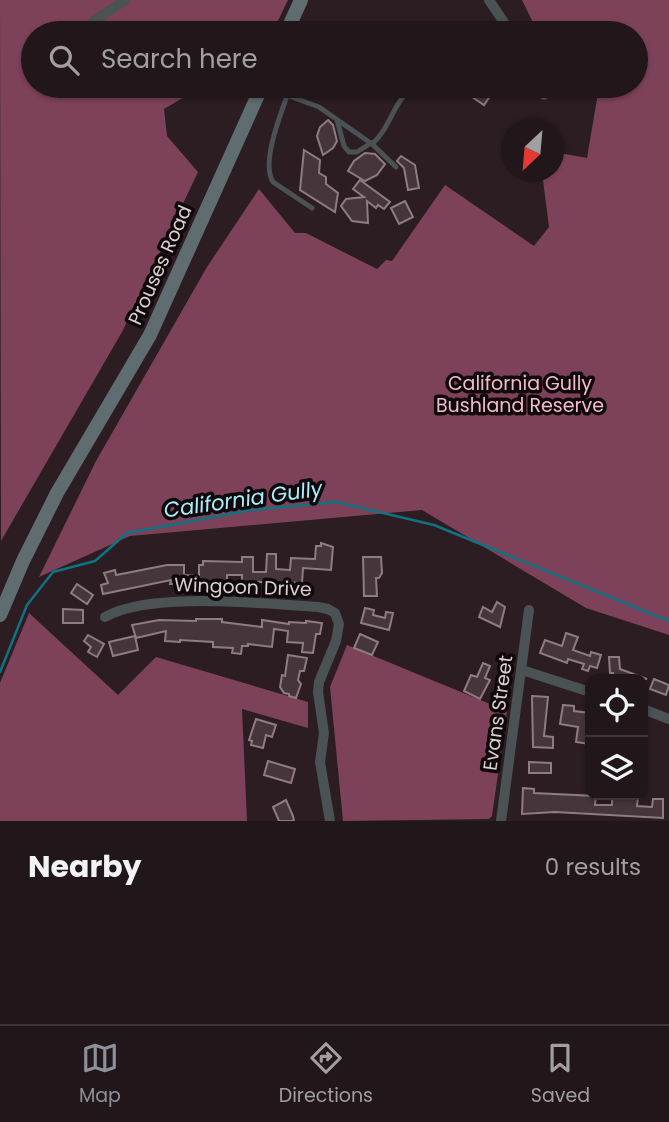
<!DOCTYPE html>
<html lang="en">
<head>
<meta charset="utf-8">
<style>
	body { margin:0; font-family:Poppins,sans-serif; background:#291f23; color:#f1f3f6 }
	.controls { position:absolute; right:21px; bottom:21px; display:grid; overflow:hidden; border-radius:14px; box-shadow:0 2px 5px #0004 }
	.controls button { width:63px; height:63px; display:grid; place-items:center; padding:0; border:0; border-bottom:2px solid #3e3539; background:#21161a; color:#f1f3f6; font:35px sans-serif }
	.compass { position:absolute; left:501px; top:119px; width:63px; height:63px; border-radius:50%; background:#21161a; box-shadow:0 2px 5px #0004; rotate:206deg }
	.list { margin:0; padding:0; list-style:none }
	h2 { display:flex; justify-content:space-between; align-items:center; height:91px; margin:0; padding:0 28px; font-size:30px }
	h2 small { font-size:23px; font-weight:400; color:#a29fa2 }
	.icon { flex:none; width:38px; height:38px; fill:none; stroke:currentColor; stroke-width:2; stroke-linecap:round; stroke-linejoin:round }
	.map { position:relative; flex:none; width:669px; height:821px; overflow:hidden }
	.search { position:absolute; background:#21161a; box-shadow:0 2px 5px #0004; left:21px; right:21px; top:21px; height:77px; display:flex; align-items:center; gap:18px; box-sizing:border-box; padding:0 24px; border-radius:38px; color:#a29fa2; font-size:26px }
	.sheet { height:203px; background:#21161a }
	nav { display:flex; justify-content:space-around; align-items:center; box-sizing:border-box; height:98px; border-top:2px solid #3e3539; background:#21161a; font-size:19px; color:#a29fa2 }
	nav a { display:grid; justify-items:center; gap:4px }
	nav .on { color:#8c9099 }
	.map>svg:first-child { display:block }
	.forest { fill:#7d4259 }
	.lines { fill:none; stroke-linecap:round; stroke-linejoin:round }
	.stream { stroke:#0e7383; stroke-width:2.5 }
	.building { fill:#46363c; stroke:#8e7c82; stroke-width:2 }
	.lane { stroke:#4a5254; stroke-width:5 }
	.street { stroke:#4a5254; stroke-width:10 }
	.secondary { stroke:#606d70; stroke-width:14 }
	.labels { text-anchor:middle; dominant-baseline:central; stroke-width:7; stroke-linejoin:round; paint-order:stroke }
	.street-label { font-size:19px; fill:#d9cfd2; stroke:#10090c }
	.park-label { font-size:19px; fill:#f4bbcf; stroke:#10090c }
	.water-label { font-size:21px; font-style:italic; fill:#aaedfb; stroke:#10090c }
</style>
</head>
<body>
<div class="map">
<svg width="669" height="821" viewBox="0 0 669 821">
	<rect width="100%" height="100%" fill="#2c1d22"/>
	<g class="forest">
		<path d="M0,0h288l-16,33h-239v53h170l-39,23 3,27 31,36 -76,160 -121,209z"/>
		<path d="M522,0h147v635l-83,-27 -164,-98 -292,26 -91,41 57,-116 111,-194 52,-78 36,44h11l71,36 9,-9 6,1 53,-76 89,61 15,-19 -7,-55h12v-20l33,6 12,-71 -2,-1h39v-53h-98z"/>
		<path d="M29,613l89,82 38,-38 152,45v26l-66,-19 5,112h-247v-138z"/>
		<path d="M347,645l160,66 -15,105 -3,3 -146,2 -13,-134z"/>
	</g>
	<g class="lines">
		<path class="stream" d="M0,672l27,-67 26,-33 42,-11 32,-28 124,-23 85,-8 98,23 235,96"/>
	</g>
	<g class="building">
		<path d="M456,86h41l-13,19z"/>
		<path d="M328,120l5,5 4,16 -4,7 -10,7 -6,-19 3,-9z"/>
		<path d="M304,150l16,10 -1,13 7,4v7l12,9 -3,19 -35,-22z"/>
		<path d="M365,153l10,1 10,10 -8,11 -12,6 -17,-10 6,-10z"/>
		<path d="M401,156l14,9 4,23 -11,2 -4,-22 -7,-7z"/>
		<path d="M360,180l30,22 -6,7 -6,-4 -2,3 -9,-7 1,22 -16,-2 -11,-15 5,-7 18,-2 -11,-8z"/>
		<path d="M405,201l8,16 -14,7 -8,-16z"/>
		<path d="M321,543l12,4 -2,23 -28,-2 -1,15 -21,-1v4h-15v-4h-17v4h-7v-11h-15v8l-57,1 1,-4 -68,14 -2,-9 7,-2 -4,-10 11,-3 1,5 51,-10h17v10l15,1v-11h4v-4l39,1v-5h11v15h13l1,-18h9v15l14,1 1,-12 24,1 1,-13h5z"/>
		<path d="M363,557h18l1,16 -3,5h-3l1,18h-13z"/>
		<path d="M77,584l16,11 -6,9 -16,-11z"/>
		<path d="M497,602l8,5 -5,20 -21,-10 4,-10 9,5z"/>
		<path d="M365,608l9,2 -1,5 12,3 1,-6 7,1 -4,17 -28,-7z"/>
		<path d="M63,609l20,1v13h-20z"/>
		<path d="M196,619h26v3l40,5v-7l27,4v-2l17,1v-2l16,2 -2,11h-4l-3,19 -11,-1 1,-9 -16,-1 1,-11 -14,-2 -2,18 -24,-3v2h-6l-1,8 -9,-1 1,-5 -20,-1v-5l-33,-2v2l-15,-1 1,-10 -30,7 -4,-13 27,-5 37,1z"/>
		<path d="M566,633l12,4 -5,13 17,6 1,-4 10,3 -4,13 -7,-2 -2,5 -6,-2 2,-5 -16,-5 -1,4 -27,-10 5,-13 17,6z"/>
		<path d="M360,634l18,8 -6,13 -18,-7z"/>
		<path d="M88,635l16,9 -7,13 -9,-5 3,-5 -7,-6z"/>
		<path d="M135,636l3,14 -25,6 -4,-14z"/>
		<path d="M288,655l19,3 -3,13h-4l-2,9 3,4 -5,14 -7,-2v-2l-5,-1 -4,-6 2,-12 3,1z"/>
		<path d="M609,657h10l1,12 27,10h-34v-6h-3z"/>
		<path d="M483,663l7,3 -5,12 5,2 -10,19 -16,-8 7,-16 6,2z"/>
		<path d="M654,679l15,6 -3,10 -16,-6z"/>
		<path d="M532,696l16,1 -4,39 9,1v11l-20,-1z"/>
		<path d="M563,705l11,1v5l16,2v31l-14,-2 2,-15 -18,-3z"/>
		<path d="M256,719l20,6 -4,12 -6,-2 -3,13 -12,-3 1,-4 -3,-1z"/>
		<path d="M268,761l27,8 -4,14 -27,-8z"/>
		<path d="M529,762l22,1v10h-22z"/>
		<path d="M523,788l11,1v4l62,3 -1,9h17v-10l26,2 -1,9 15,1 1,-8h10v19l-108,-6 -33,2z"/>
		<path d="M286,800l7,16 1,5h-15l-6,-14z"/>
	</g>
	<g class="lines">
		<g class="lane">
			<path d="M262,86l57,21 53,37 24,23"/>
			<path d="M287,96c-7,20 -26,67 -14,86l39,26"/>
			<path d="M337,120l7,26 5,6h8l14,-9"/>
			<path d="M372,144c19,-16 21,-44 43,-58"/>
		</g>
		<g class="street">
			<path d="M489,0l22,33"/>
			<path d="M84,33l10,-12 31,-21"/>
			<path d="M537,86l7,9"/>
			<path d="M105,617c45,-26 160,-13 213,-10l10,2 7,4 4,11 -3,17 -17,41 -1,10 6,41 -4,29 10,59"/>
			<path d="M522,670l68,22"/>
			<path d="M643,709l26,10"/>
			<path d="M501,821l28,-211"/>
		</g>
		<g class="secondary">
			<path d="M286,33l15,-33"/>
			<path d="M0,615l23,-54 34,-68 93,-158 112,-249"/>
		</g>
	</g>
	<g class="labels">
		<g class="street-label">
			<text transform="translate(160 265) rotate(-66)">Prouses Road</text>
			<text transform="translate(243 587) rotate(2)">Wingoon Drive</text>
			<text transform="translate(498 713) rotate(-82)">Evans Street</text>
		</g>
		<g class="park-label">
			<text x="520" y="383">California Gully<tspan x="520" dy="22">Bushland Reserve</tspan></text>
		</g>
		<g class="water-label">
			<text transform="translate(243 499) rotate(-8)">California Gully</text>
		</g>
	</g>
</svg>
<div class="controls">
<button><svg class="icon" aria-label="locate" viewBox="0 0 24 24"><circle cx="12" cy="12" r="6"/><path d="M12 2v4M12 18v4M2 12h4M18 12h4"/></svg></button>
<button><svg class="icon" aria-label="layers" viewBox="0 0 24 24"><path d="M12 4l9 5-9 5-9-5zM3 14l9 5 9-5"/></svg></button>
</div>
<svg class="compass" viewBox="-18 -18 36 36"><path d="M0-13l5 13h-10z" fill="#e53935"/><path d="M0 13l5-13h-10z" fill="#a29fa2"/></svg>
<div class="search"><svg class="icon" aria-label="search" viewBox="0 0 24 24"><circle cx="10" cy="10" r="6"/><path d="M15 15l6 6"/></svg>Search here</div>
</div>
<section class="sheet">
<h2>Nearby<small>0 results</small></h2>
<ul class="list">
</ul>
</section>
<nav>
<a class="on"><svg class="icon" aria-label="map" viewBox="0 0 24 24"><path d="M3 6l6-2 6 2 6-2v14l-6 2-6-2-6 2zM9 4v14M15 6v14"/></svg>Map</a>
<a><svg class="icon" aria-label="directions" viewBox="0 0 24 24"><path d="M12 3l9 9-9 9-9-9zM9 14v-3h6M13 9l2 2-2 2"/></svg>Directions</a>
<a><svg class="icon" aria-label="saved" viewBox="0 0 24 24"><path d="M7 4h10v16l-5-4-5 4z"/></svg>Saved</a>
</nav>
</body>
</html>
